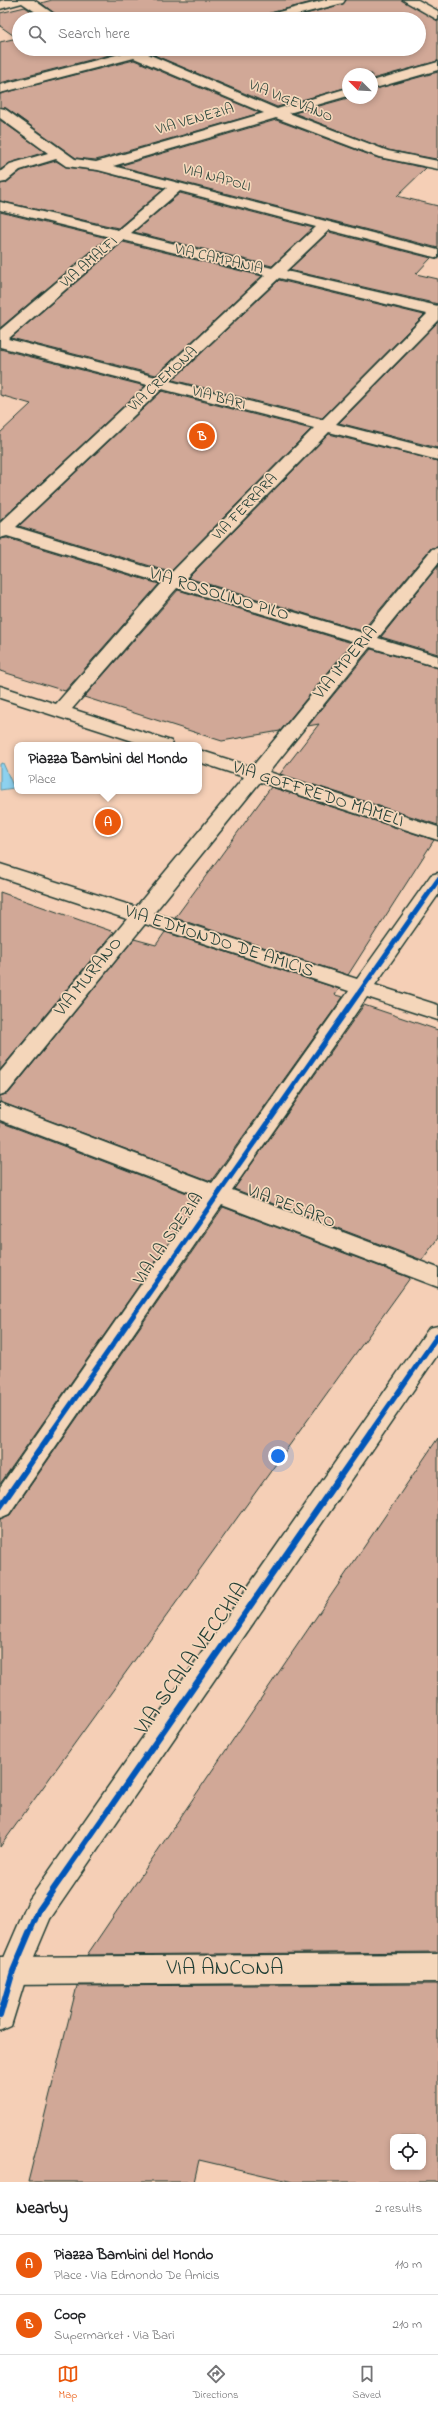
<!DOCTYPE html>
<html lang="en">
<head>
<meta charset="utf-8">
<style>
	body { margin:0; font-family:"Indie Flower",sans-serif; background:#f6f6f6; color:#202124 }
	.controls { position:absolute; right:12px; bottom:12px; display:grid; overflow:hidden; border-radius:8px; box-shadow:0 2px 6px #0003 }
	.controls button { width:36px; height:36px; display:grid; place-items:center; padding:0; border:0; border-bottom:1px solid #e0e0e0; background:#fff; color:#202124; font:20px sans-serif }
	.compass { position:absolute; left:342px; top:68px; width:36px; height:36px; border-radius:50%; background:#fff; box-shadow:0 2px 6px #0003; rotate:294deg }
	.you { position:absolute; left:278px; top:1456px; width:14px; height:14px; margin:-10px; border:3px solid #fff; border-radius:50%; background:#1a73e8; box-shadow:0 0 0 6px #1a73e833 }
	.badge { display:grid; place-items:center; width:26px; height:26px; border-radius:50%; background:#ea580c; color:#fff; font-size:13px; font-weight:700 }
	.pin { position:absolute; translate:-50% -50%; border:2px solid #fff; box-shadow:0 1px 4px #0006 }
	.popup { position:absolute; left:14px; top:742px; width:188px; height:52px; box-sizing:border-box; display:grid; place-content:center; border-radius:8px; background:#fff; filter:drop-shadow(0 1px 3px #0005); font-size:13px; white-space:nowrap; color:#757577 }
	.popup b { font-size:15px; color:#202124 }
	.popup::after { content:''; position:absolute; left:50%; top:100%; margin-left:-8px; border:8px solid transparent; border-top-color:#fff }
	.list { margin:0; padding:0; list-style:none }
	h2 { display:flex; justify-content:space-between; align-items:center; height:52px; margin:0; padding:0 16px; font-size:17px }
	h2 small { font-size:13px; font-weight:400; color:#757577 }
	.list li { display:grid; grid-template-columns:26px 1fr auto; gap:12px; align-items:center; box-sizing:border-box; height:60px; padding:0 16px; border-top:1px solid #e0e0e0 }
	.list b { display:block; font-size:15px; white-space:nowrap }
	.list p { margin:0; font-size:13px; white-space:nowrap; color:#757577 }
	.list em { font-size:13px; font-style:normal; color:#757577 }
	.icon { flex:none; width:22px; height:22px; fill:none; stroke:currentColor; stroke-width:2; stroke-linecap:round; stroke-linejoin:round }
	.map { position:relative; flex:none; width:438px; height:2182px; overflow:hidden }
	.search { position:absolute; background:#fff; box-shadow:0 2px 6px #0003; left:12px; right:12px; top:12px; height:44px; display:flex; align-items:center; gap:10px; box-sizing:border-box; padding:0 14px; border-radius:22px; color:#757577; font-size:15px }
	.sheet { height:172px; background:#fff }
	nav { display:flex; justify-content:space-around; align-items:center; box-sizing:border-box; height:56px; border-top:1px solid #e0e0e0; background:#fff; font-size:11px; color:#757577 }
	nav a { display:grid; justify-items:center; gap:2px }
	nav .on { color:#ea580c }
	.map>svg:first-child { display:block }
	.water { fill:#8dd1ef; stroke:#6196a4 }
	.building { fill:#d1a897; stroke:#1f3d34; fill-rule:evenodd }
	.lines { fill:none; stroke-linecap:round; stroke-linejoin:round }
	.minor-casing { stroke:#1f3d34; stroke-width:3 }
	.tertiary-casing { stroke:#1f3d34; stroke-width:3 }
	.minor { fill:#f4d6ba; fill-rule:evenodd }
	.tertiary { fill:#f4d6ba; fill-rule:evenodd }
	.cycleway-far1-casing { stroke:#f4d6ba; stroke-width:8 }
	.cycleway-casing { stroke:#f4d6ba; stroke-width:9 }
	.cycleway-far1 { stroke:#0057b8; stroke-width:5 }
	.cycleway { stroke:#0057b8; stroke-width:6 }
	.labels { text-anchor:middle; dominant-baseline:central; stroke-width:3.5; stroke-linejoin:round; paint-order:stroke }
	.far-street-label { font-size:15px; fill:#1f3d34; stroke:#f4d6ba }
	.street-label { font-size:18px; fill:#1f3d34; stroke:#f4d6ba }
	.near-street-label { font-size:22px; fill:#1f3d34; stroke:#f4d6ba }
</style>
</head>
<body>
<div class="map">
<svg width="438" height="2182" viewBox="0 0 438 2182">
	<rect width="100%" height="100%" fill="#f5cfb6"/>
	<filter id="ink" filterUnits="userSpaceOnUse"><feTurbulence type="fractalNoise" baseFrequency=".025" numOctaves="2"/><feDisplacementMap in="SourceGraphic" scale="8" xChannelSelector="R" yChannelSelector="G"/><feConvolveMatrix kernelMatrix="1 2 1 2 8 2 1 2 1" color-interpolation-filters="sRGB"/></filter>
	<g filter="url(#ink)">
		<path class="water" d="M3,763l11,25 -14,2v-26z"/>
		<g class="building">
			<path d="M52,0h267l-56,15 -3,4h-198l-21,-16z"/>
			<path d="M346,0h56l36,21v40l-66,18v-5h-24v13l-71,20 -123,-52 2,-1 1,-5h262v-30h-132l56,-15z"/>
			<path d="M25,7l18,12h-24v30h114l-133,34v-41l17,-4 -17,-12v-13z"/>
			<path d="M134,60l126,53 -164,47 -20,-2 -70,-50 -6,-1v-13z"/>
			<path d="M438,72v85l-2,2 -48,-9 -94,-37 54,-15h24v-8z"/>
			<path d="M0,120l45,32 -35,11 -10,7z"/>
			<path d="M276,120l102,38 48,10 -29,28 41,10v42l-319,-82z"/>
			<path d="M56,161l10,6 32,4 66,18 -46,39 -118,-27v-17l6,-1 15,-12z"/>
			<path d="M180,193l133,35 -41,38 -138,-34z"/>
			<path d="M0,212l107,26 -107,90z"/>
			<path d="M329,232l102,26 -15,16 22,5v25l-149,-34z"/>
			<path d="M123,242l139,34 -106,99 -145,-37z"/>
			<path d="M279,280l145,35 -102,103 -149,-38z"/>
			<path d="M438,322v126l-99,-25z"/>
			<path d="M0,349l145,37 -145,135v-88l31,-29 -31,-9z"/>
			<path d="M162,391l149,38 -141,143 -151,-46z"/>
			<path d="M329,434l109,27v86l-7,1 -69,83 -174,-53z"/>
			<path d="M7,538l152,46 -94,107 -65,-20v-132z"/>
			<path d="M438,566v88l-57,-17z"/>
			<path d="M178,590l174,53 -72,88 -58,10 -138,-44z"/>
			<path d="M371,649l67,19v157l-158,-51 39,-50 -11,2z"/>
			<path d="M271,787l163,53 -86,135 -173,-57z"/>
			<path d="M0,892l114,40 -114,138z"/>
			<path d="M165,932l174,57 -4,6 8,2 -132,184 -211,-79v-6l9,-3 125,-154 22,6z"/>
			<path d="M364,1005l74,25v208l-16,22 -188,-71z"/>
			<path d="M0,1122l200,76 -200,286z"/>
			<path d="M223,1207l187,71 -410,569v-328l10,-4z"/>
			<path d="M438,1438v514l-351,3 177,-261z"/>
			<path d="M438,1984v198h-145l-94,-22 -5,22h-166l49,-196zM393,2137h30v30h-30z"/>
		</g>
		<g class="lines">
			<g class="minor-casing">
				<g id="minor">
					<path d="M5,0h29l27,19h-15l-24,-16 -22,6v-8z"/>
					<path d="M325,0h20l-2,3 -62,16h-20l2,-3z"/>
					<path d="M403,0h15l20,11v9z"/>
					<path d="M139,49h17l-1,4 -7,1 129,55 71,-21v8l-59,17 99,38 50,10v8l-59,-12 -103,-39 -163,48 325,84v8l-109,-28 -43,41 152,35v14l-102,104 102,26v10l-109,-28 -144,147 178,54 69,-84 6,-1v16l-60,74 60,18v11l-68,-20 -101,125 169,55v13l-178,-58 -106,131 203,66 74,-104 7,-2v22l-63,90 63,20v15l-71,-23 -135,193 206,78v19l-216,-82 -213,309 -9,4v-31l202,-290 -202,-77v-17l212,80 137,-192 -204,-67 -137,168 -8,3v-23l127,-153 -127,-42v-13l136,43 108,-130 -45,-15v-12l53,17 103,-125 -178,-54 -105,121 99,32 2,4h-28l-145,-47v-12l56,18 106,-121 -155,-47 -7,2v-15l148,-138 -148,-38v-17l110,-93 -110,-27v-8l118,28 49,-42 -69,-18 -32,-4 -10,-7 -36,11 -15,12 -5,1v-11l10,-8 38,-11 -48,-35v-10l5,1 70,50 21,3 168,-49 -130,-55 -134,35v-8zM180,191l136,36 -44,41 -141,-35zM123,240l142,35 -109,102 -148,-38zM279,278l148,36 -105,106 -152,-39zM162,389l152,39 -144,146 -154,-47z"/>
					<path d="M438,62v8l-66,19v-8z"/>
					<path d="M438,1954v28l-438,3v-28z"/>
				</g>
			</g>
			<g class="tertiary-casing">
				<path id="tertiary" d="M438,1326v28l-388,565 -22,52 -17,55 -11,5v-64l29,-67 400,-572z"/>
			</g>
			<use href="#minor" class="minor"/>
			<use href="#tertiary" class="tertiary"/>
			<g class="cycleway-far1-casing">
				<g id="cycleway-far1">
					<path d="M51,1433l387,-553"/>
					<path d="M370,1433l68,-98"/>
				</g>
			</g>
			<g class="cycleway-casing">
				<g id="cycleway">
					<path d="M0,1507l52,-75"/>
					<path d="M0,2016l13,-45 26,-61 332,-478"/>
				</g>
			</g>
			<use href="#cycleway-far1" class="cycleway-far1"/>
			<use href="#cycleway" class="cycleway"/>
		</g>
	</g>
	<g class="labels">
		<g class="far-street-label">
			<text transform="translate(291 101) rotate(22)">VIA VIGEVANO</text>
			<text transform="translate(195 119) rotate(-16)">VIA VENEZIA</text>
			<text transform="translate(217 178) rotate(15)">VIA NAPOLI</text>
			<text transform="translate(219 259) rotate(13)">VIA CAMPANIA</text>
			<text transform="translate(89 262) rotate(-41)">VIA AMALFI</text>
			<text transform="translate(163 379) rotate(-43)">VIA CREMONA</text>
			<text transform="translate(219 398) rotate(15)">VIA BARI</text>
			<text transform="translate(245 507) rotate(-46)">VIA FERRARA</text>
		</g>
		<g class="street-label">
			<text transform="translate(219 595) rotate(17)">VIA ROSOLINO PILO</text>
			<text transform="translate(346 663) rotate(-50)">VIA IMPERIA</text>
			<text transform="translate(318 795) rotate(18)">VIA GOFFREDO MAMELI</text>
			<text transform="translate(219 942) rotate(18)">VIA EDMONDO DE AMICIS</text>
			<text transform="translate(89 977) rotate(-51)">VIA MURANO</text>
			<text transform="translate(291 1207) rotate(21)">VIA PESARO</text>
			<text transform="translate(169 1239) rotate(-55)">VIA LA SPEZIA</text>
		</g>
		<g class="near-street-label">
			<text transform="translate(192 1659) rotate(-55)">VIA SCALA VECCHIA</text>
			<text x="225" y="1969">VIA ANCONA</text>
		</g>
	</g>
</svg>
<div class="controls">
<button><svg class="icon" aria-label="locate" viewBox="0 0 24 24"><circle cx="12" cy="12" r="6"/><path d="M12 2v4M12 18v4M2 12h4M18 12h4"/></svg></button>
</div>
<svg class="compass" viewBox="-18 -18 36 36"><path d="M0-13l5 13h-10z" fill="#e53935"/><path d="M0 13l5-13h-10z" fill="#757577"/></svg>
<div class="you"></div>
<div class="pin badge" style="left:108px;top:822px">A</div>
<div class="popup"><b>Piazza Bambini del Mondo</b>Place</div>
<div class="pin badge" style="left:202px;top:436px">B</div>
<div class="search"><svg class="icon" aria-label="search" viewBox="0 0 24 24"><circle cx="10" cy="10" r="6"/><path d="M15 15l6 6"/></svg>Search here</div>
</div>
<section class="sheet">
<h2>Nearby<small>2 results</small></h2>
<ul class="list">
<li><span class="badge">A</span><div><b>Piazza Bambini del Mondo</b><p>Place · Via Edmondo De Amicis</p></div><em>110 m</em></li>
<li><span class="badge">B</span><div><b>Coop</b><p>Supermarket · Via Bari</p></div><em>210 m</em></li>
</ul>
</section>
<nav>
<a class="on"><svg class="icon" aria-label="map" viewBox="0 0 24 24"><path d="M3 6l6-2 6 2 6-2v14l-6 2-6-2-6 2zM9 4v14M15 6v14"/></svg>Map</a>
<a><svg class="icon" aria-label="directions" viewBox="0 0 24 24"><path d="M12 3l9 9-9 9-9-9zM9 14v-3h6M13 9l2 2-2 2"/></svg>Directions</a>
<a><svg class="icon" aria-label="saved" viewBox="0 0 24 24"><path d="M7 4h10v16l-5-4-5 4z"/></svg>Saved</a>
</nav>
</body>
</html>
